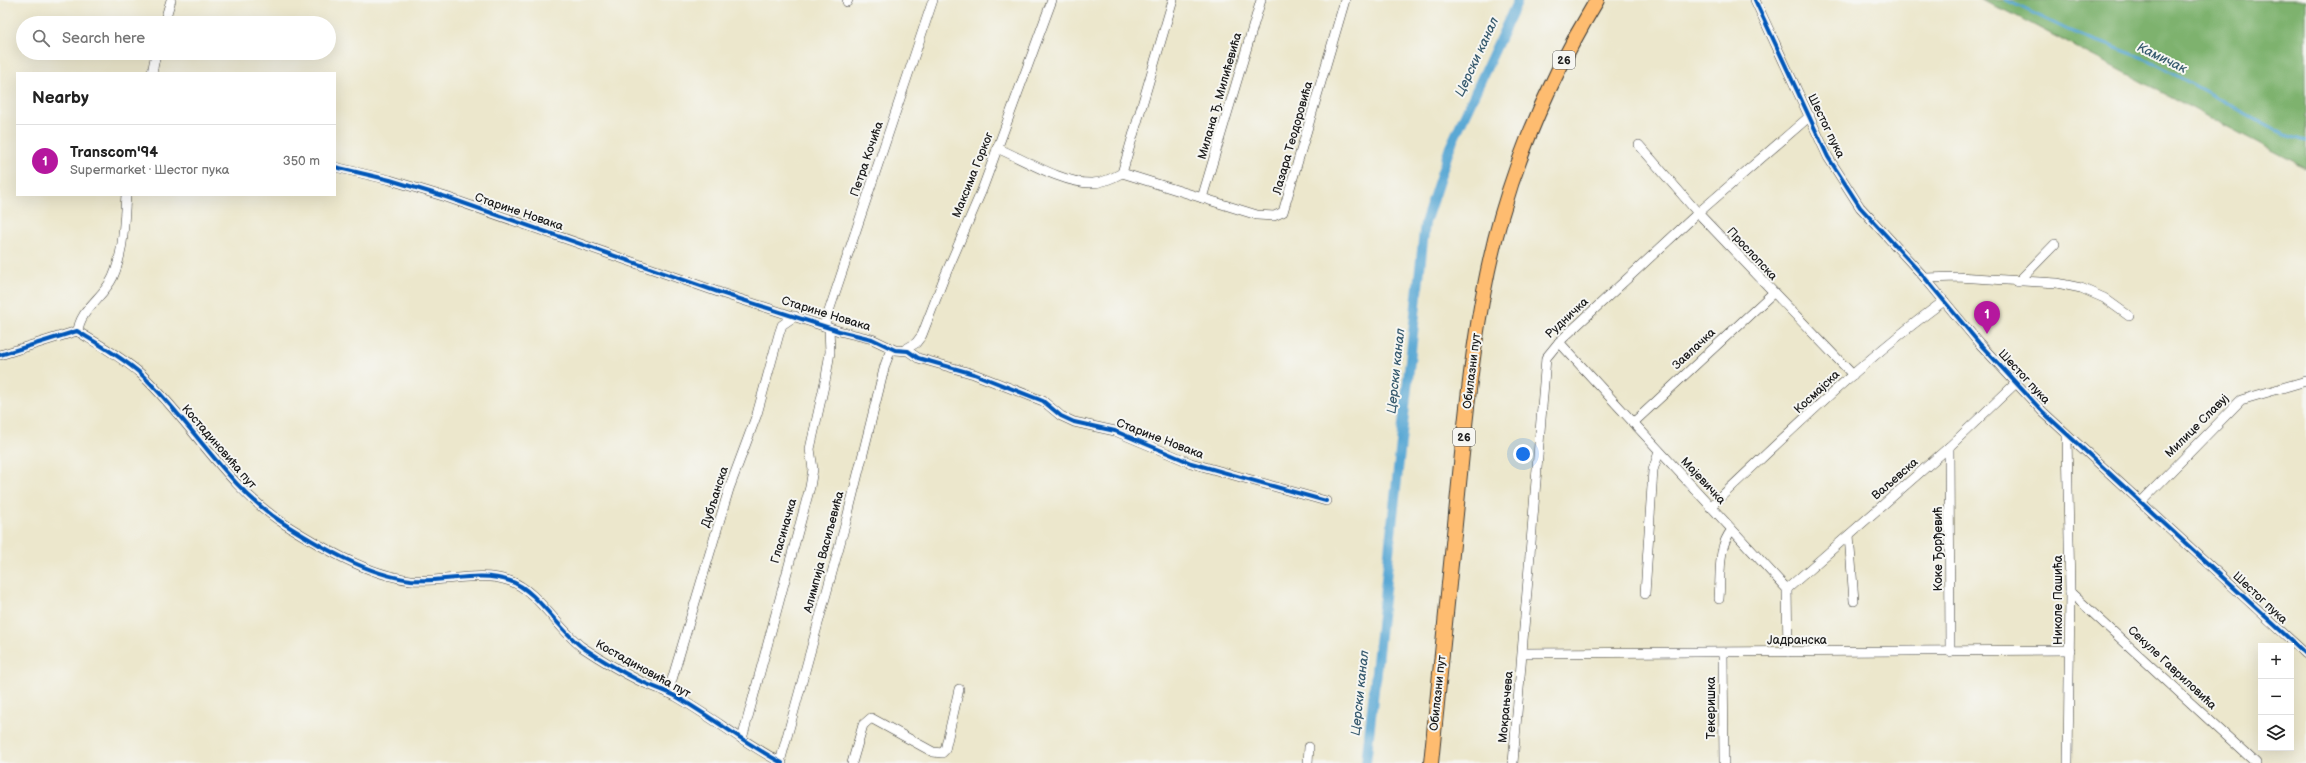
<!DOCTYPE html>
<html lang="en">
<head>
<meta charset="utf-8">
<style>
	body { margin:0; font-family:"Balsamiq Sans",sans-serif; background:#f2f2f2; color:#222 }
	.controls { position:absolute; right:12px; bottom:12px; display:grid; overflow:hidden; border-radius:0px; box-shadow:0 4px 16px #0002 }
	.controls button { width:36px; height:36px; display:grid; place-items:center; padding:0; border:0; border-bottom:1px solid #e0e0e0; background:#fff; color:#222; font:20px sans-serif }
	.you { position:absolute; left:1523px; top:454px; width:14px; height:14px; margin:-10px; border:3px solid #fff; border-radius:50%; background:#1a73e8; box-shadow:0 0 0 6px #1a73e833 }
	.badge { display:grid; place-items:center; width:26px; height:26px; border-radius:50%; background:#b5179e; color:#fff; font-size:13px; font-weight:700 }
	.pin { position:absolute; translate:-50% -33px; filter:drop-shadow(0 1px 2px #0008) }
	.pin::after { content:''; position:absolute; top:21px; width:14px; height:12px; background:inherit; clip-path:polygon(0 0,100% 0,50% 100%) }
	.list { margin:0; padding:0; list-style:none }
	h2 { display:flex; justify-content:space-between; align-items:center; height:52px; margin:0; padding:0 16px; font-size:17px }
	h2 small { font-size:13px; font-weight:400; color:#767676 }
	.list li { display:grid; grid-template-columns:26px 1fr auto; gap:12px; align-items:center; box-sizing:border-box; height:72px; padding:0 16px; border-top:1px solid #e0e0e0 }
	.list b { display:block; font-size:15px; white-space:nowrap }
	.list p { margin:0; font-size:13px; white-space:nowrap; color:#767676 }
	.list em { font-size:13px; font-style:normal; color:#767676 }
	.icon { flex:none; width:22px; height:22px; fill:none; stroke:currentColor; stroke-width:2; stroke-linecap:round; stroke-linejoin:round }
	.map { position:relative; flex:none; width:2306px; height:763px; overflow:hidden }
	.search { position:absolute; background:#fff; box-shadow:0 4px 16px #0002; left:16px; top:16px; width:320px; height:44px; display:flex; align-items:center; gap:10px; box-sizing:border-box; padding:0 14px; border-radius:22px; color:#767676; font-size:15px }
	.panel { position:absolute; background:#fff; box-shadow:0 4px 16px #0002; left:16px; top:72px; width:320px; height:124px; border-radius:0px }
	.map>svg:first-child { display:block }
	.forest { fill:#7eb26e; stroke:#4d6745 }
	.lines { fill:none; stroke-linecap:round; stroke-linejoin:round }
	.stream { stroke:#5aa8d4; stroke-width:3 }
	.canal { stroke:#5aa8d4; stroke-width:10 }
	.street-casing { stroke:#3b3a36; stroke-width:10 }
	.primary-casing { stroke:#3b3a36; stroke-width:16 }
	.street { stroke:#fff; stroke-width:9 }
	.primary { stroke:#febc70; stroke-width:14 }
	.cycleway-casing { stroke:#f6f6f2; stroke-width:6 }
	.cycleway { stroke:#0057b8; stroke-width:4 }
	.labels { text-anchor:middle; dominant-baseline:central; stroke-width:4; stroke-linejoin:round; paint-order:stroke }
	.shield { fill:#f6f6f2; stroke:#5d5d5c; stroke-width:1 }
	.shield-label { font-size:11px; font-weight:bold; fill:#1c1c1c }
	.street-label { font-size:12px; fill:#1c1c1c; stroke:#f6f6f2 }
	.water-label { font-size:13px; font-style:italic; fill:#385b6f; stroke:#f6f6f2 }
</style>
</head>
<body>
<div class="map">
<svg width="2306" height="763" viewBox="0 0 2306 763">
	<rect width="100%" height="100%" fill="#f6f6f2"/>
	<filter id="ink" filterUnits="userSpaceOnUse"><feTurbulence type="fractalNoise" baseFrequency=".025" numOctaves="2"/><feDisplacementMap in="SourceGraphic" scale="8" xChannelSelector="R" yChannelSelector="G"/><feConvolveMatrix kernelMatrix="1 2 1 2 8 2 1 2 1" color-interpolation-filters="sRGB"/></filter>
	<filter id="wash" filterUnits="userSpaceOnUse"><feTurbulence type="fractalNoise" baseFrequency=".012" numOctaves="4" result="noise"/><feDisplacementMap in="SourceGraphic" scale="16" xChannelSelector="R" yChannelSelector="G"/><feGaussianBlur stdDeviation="0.9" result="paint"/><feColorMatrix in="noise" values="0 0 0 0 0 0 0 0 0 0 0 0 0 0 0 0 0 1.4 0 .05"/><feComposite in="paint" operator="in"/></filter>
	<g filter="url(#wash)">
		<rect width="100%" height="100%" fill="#ece7cc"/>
		<path class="forest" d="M1980,0h326v168l-301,-158z"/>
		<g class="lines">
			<path class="stream" d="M2006,0l64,31 76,28 139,76 21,6"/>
			<path class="canal" d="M1366,763l59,-540 25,-76 68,-147"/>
		</g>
	</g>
	<g filter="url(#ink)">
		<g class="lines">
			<g class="street-casing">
				<g id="street">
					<path d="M1755,0l73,157 32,50 65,71 54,65 64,69 263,242"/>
					<path d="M847,2l1,-2"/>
					<path d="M164,23l7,-23"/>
					<path d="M152,73l4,-20"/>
					<path d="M1639,145l59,68 155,162"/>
					<path d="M997,148c26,11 67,36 95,35 11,0 21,-5 30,-10"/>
					<path d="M335,167l55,13 56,17 275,96 118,38 33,8 23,11 13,1 10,7 56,16 69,27 18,15 13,6 41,9 76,32 135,38"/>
					<path d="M1122,173l135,42 17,1 9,-4 62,-212"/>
					<path d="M1122,173l51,-173"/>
					<path d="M1202,198l59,-198"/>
					<path d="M1925,278l33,-1 99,6 24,5 23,10 25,18"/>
					<path d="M2018,282l37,-38"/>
					<path d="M824,326l109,-326"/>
					<path d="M78,332c1,-22 26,-35 35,-55 11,-25 11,-56 13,-82"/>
					<path d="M1559,342l228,247 1,63"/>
					<path d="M904,350l12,-7 6,-8 22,-57 38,-88 70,-190"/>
					<path d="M0,355l77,-24c21,13 45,26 64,43 51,48 85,113 145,151 37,23 82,50 125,55 32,3 68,-10 99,1 27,9 48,48 72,66 18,12 36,23 56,33 12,6 27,10 39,17 36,21 69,47 105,66"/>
					<path d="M1633,423l140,-130"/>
					<path d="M2067,436l3,156 -2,171"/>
					<path d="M1949,447l1,205"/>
					<path d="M2141,502l100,-102 65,-19"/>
					<path d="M1710,507c76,-71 150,-145 234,-206"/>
					<path d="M1849,535l5,66"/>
					<path d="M1787,589l162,-142 67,-64"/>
					<path d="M2070,592l186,171"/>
					<path d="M1645,594l8,-124 6,-18"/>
					<path d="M1719,599c2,-22 -2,-53 13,-69"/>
					<path d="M1523,653l547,-3"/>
					<path d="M1723,653l1,110"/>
					<path d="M668,693l61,-204 28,-75 22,-80 3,-9 13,-9"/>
					<path d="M742,739l68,-252 3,-18 -3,-20 16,-72 4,-25 -1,-24"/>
					<path d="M780,762l67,-244 38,-153 6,-16"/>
					<path d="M852,763l11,-38 8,-7 62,34 9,1 3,-3 14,-61"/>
					<path d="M1308,763l1,-16"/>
					<path d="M1513,763l33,-405 13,-16 139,-129 112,-97"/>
				</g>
			</g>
			<g class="primary-casing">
				<path id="primary" d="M1431,763c8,-83 17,-166 25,-249 10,-99 18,-201 45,-297 22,-77 55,-149 96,-217"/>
			</g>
			<use href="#street" class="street"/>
			<use href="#primary" class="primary"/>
			<g class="cycleway-casing">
				<g id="cycleway">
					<path d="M1755,0l73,157 32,50 65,71 54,65 64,69 263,242"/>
					<path d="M335,167l55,13 56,17 275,96 118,38 33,8 23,11 13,1 10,7 56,16 69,27 18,15 13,6 41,9 76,32 135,38"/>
					<path d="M0,355l77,-24c21,13 45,26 64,43 51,48 85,113 145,151 37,23 82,50 125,55 32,3 68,-10 99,1 27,9 48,48 72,66 18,12 36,23 56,33 12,6 27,10 39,17 36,21 69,47 105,66"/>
				</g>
			</g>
			<use href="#cycleway" class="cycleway"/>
		</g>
	</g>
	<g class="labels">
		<g class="shield">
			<rect x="1553" y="51" width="22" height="18" rx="3"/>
			<rect x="1453" y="428" width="22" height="18" rx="3"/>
		</g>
		<g class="shield-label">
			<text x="1564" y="60">26</text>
			<text x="1464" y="437">26</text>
		</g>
		<g class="street-label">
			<text transform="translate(1220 96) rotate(-74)">Милана Ђ. Милићевића</text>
			<text transform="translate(1826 126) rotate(64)">Шестог пука</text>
			<text transform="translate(1293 138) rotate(-74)">Лазара Теодоровића</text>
			<text transform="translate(867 159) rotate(-71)">Петра Кочића</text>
			<text transform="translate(973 175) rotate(-68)">Максима Горког</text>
			<text transform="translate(519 212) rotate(19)">Старине Новака</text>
			<text transform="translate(1752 254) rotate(47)">Прослопска</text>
			<text transform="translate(826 314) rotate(17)">Старине Новака</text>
			<text transform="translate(1567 318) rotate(-43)">Рудничка</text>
			<text transform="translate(1694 349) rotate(-43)">Завлачка</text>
			<text transform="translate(1472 371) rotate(-83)">Обилазни пут</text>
			<text transform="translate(2024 377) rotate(47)">Шестог пука</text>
			<text transform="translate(1817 392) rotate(-43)">Космајска</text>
			<text transform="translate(2197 426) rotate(-45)">Милице Славуј</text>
			<text transform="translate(1160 439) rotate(21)">Старине Новака</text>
			<text transform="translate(219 447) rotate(49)">Костадиновића пут</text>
			<text transform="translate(1895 479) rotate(-41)">Ваљевска</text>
			<text transform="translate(1703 481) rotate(47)">Мајевичка</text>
			<text transform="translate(715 497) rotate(-72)">Дубљанска</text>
			<text transform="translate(784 531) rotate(-74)">Гласиначка</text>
			<text transform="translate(1938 549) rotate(-90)">Коке Ђорђевић</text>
			<text transform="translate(824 552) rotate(-75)">Алимпија Васиљевића</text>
			<text transform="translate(2260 598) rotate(43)">Шестог пука</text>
			<text transform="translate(2058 600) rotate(-90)">Николе Пашића</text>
			<text x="1797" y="640">Јадранска</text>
			<text transform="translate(2172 668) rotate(43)">Секуле Гавриловића</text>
			<text transform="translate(643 669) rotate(29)">Костадиновића пут</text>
			<text transform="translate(1438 693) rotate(-84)">Обилазни пут</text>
			<text transform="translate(1506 707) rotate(-85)">Мокрањчева</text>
			<text transform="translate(1711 708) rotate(-90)">Текеришка</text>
		</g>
		<g class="water-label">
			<text transform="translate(1477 57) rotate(-65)">Церски канал</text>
			<text transform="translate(2162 58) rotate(26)">Камичак</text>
			<text transform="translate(1396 371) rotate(-84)">Церски канал</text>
			<text transform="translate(1360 693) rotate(-84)">Церски канал</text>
		</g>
	</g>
</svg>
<div class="controls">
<button>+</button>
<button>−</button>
<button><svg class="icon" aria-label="layers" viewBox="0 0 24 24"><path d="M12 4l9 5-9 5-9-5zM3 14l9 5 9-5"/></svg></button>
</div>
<div class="you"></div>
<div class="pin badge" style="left:1987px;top:334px">1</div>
<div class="search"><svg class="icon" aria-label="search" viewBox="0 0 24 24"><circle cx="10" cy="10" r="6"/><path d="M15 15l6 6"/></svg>Search here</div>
<section class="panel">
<h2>Nearby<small></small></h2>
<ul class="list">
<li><span class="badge">1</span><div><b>Transcom'94</b><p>Supermarket · Шестог пука</p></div><em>350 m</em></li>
</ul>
</section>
</div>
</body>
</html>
